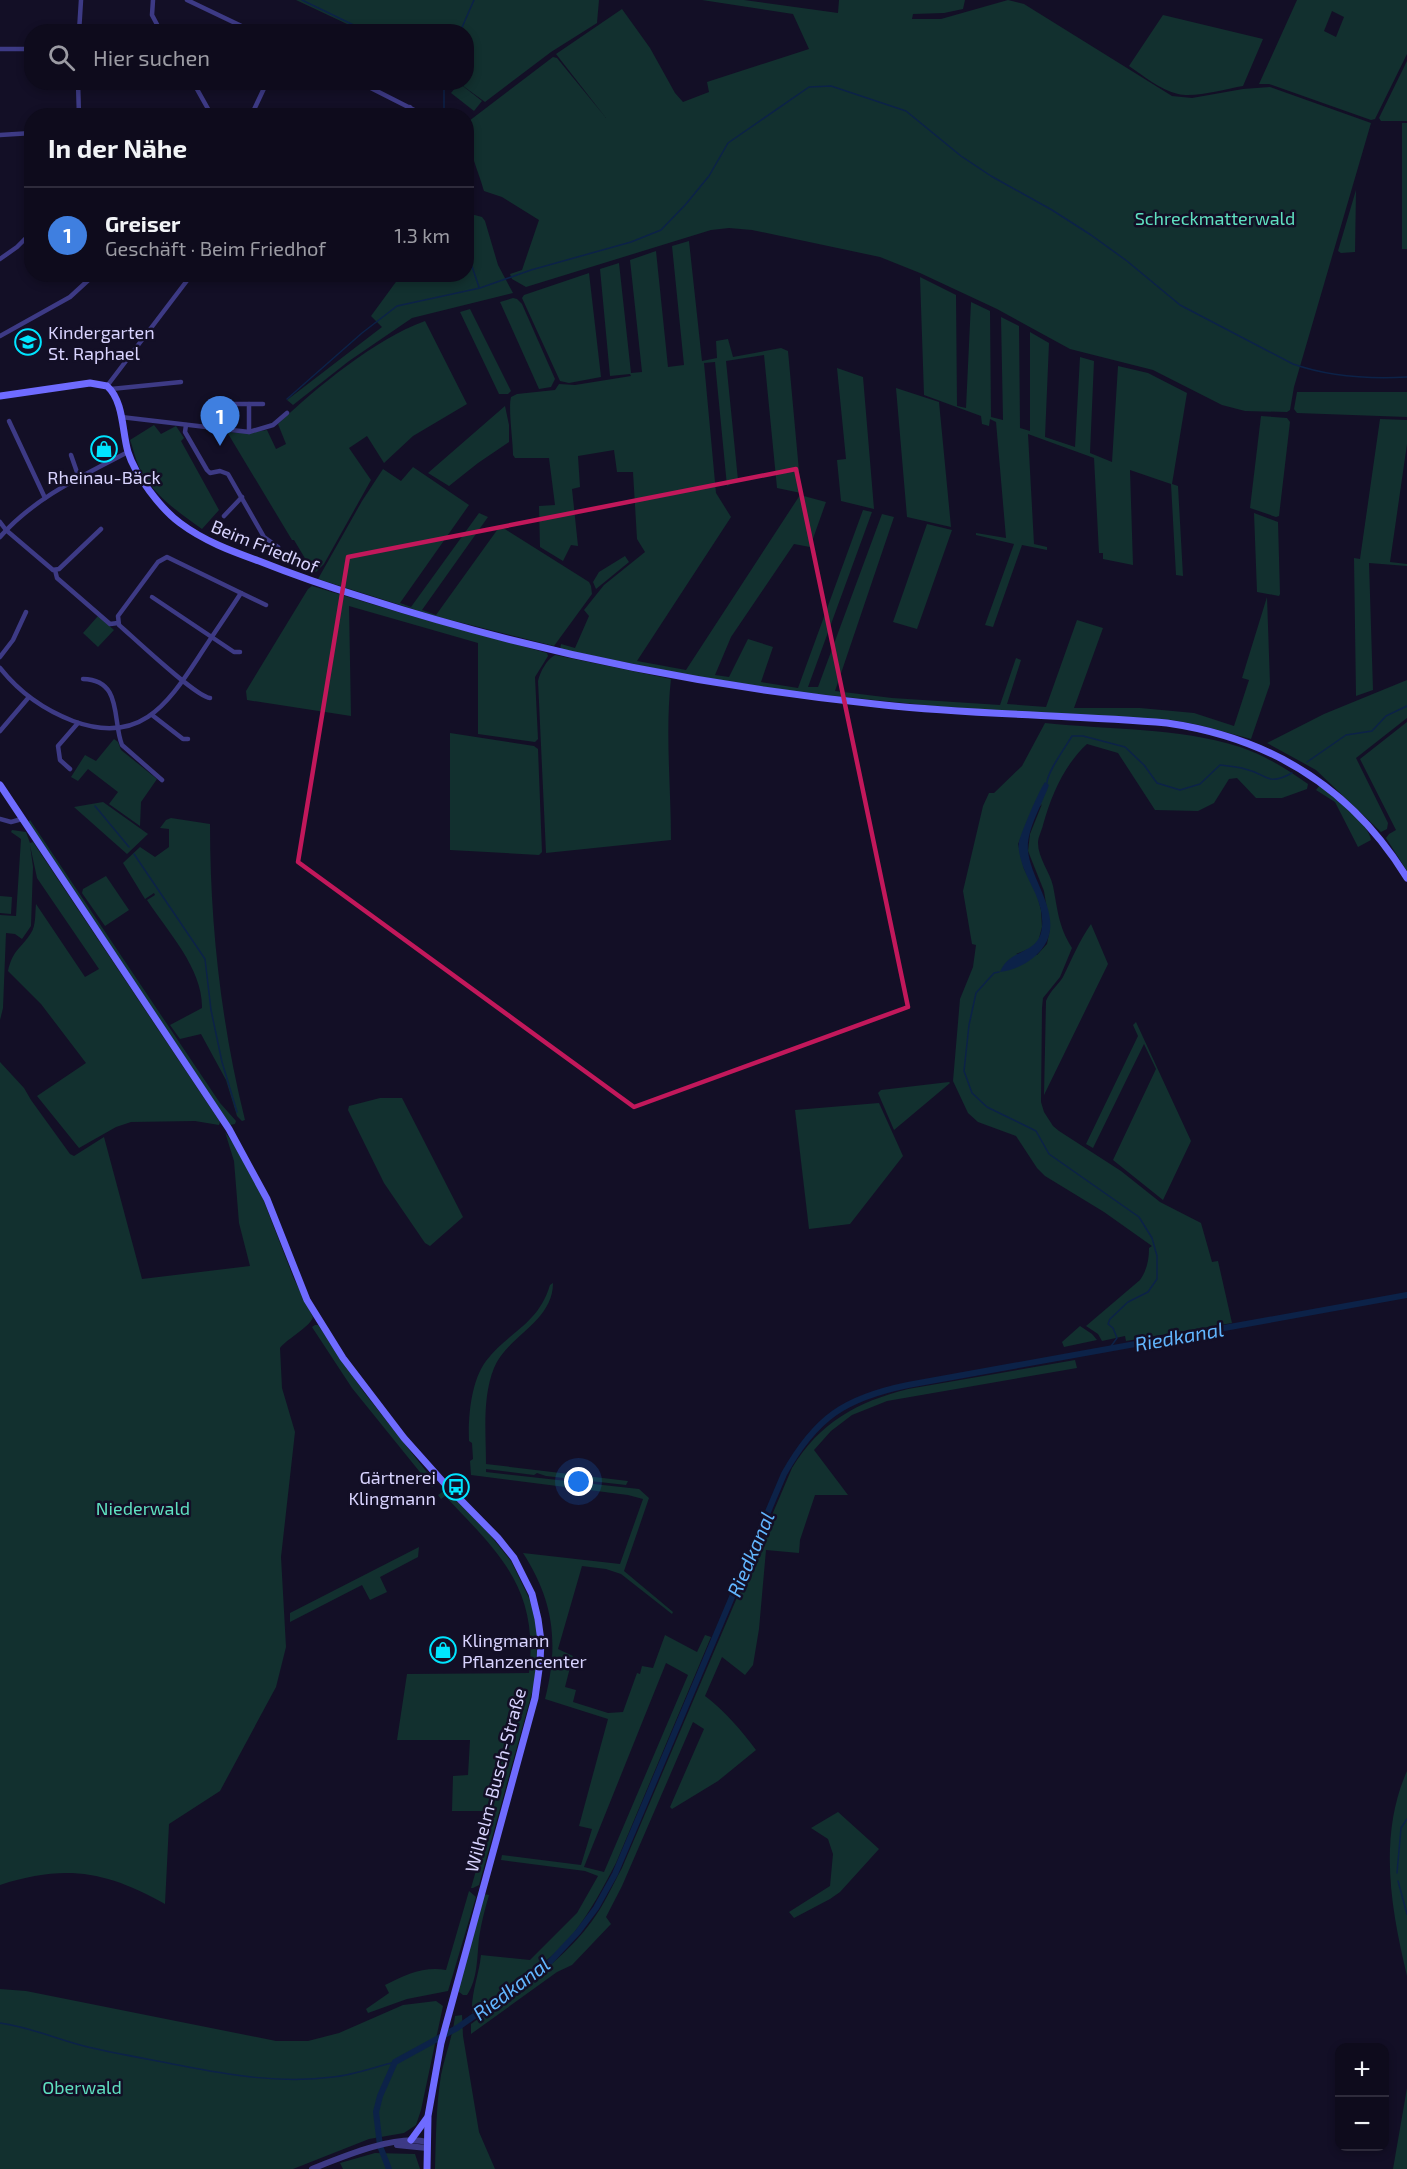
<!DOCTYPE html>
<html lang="de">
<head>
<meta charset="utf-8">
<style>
	body { margin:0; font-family:"Exo 2",sans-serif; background:#171425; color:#f1f3f6 }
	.controls { position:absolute; right:18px; bottom:18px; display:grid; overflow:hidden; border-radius:12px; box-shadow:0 3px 9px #0003 }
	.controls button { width:54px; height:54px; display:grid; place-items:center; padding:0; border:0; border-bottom:2px solid #2e2b3b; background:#0e0b1c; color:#f1f3f6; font:30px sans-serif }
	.you { position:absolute; left:579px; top:1482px; width:21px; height:21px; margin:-15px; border:4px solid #fff; border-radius:50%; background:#1a73e8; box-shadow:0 0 0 9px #1a73e833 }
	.badge { display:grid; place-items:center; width:39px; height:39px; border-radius:50%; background:#00e5ff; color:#fff; font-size:20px; font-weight:700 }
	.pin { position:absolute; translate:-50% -50px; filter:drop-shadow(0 2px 3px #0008) }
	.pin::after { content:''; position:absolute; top:32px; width:21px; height:18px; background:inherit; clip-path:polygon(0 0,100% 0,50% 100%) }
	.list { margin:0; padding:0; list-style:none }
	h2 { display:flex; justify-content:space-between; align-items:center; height:78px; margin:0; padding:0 24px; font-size:26px }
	h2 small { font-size:20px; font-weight:400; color:#9b9ba3 }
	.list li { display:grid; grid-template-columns:39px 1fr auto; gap:18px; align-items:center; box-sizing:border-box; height:96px; padding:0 24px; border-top:2px solid #2e2b3b }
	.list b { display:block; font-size:22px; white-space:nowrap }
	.list p { margin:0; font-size:20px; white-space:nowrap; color:#9b9ba3 }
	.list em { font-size:20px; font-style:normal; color:#9b9ba3 }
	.icon { flex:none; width:33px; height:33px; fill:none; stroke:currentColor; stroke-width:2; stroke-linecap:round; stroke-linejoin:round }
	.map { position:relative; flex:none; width:1407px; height:2169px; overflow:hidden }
	.search { position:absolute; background:#0e0b1c; box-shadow:0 3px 9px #0003; left:24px; top:24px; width:450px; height:66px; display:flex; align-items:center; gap:15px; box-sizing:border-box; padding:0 21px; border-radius:24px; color:#9b9ba3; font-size:22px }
	.panel { position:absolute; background:#0e0b1c; box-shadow:0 3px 9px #0003; left:24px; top:108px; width:450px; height:174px; border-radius:24px }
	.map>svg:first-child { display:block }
	.green { fill:#12302f; fill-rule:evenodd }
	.water { fill:#0c2248 }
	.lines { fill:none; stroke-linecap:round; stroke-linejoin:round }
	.stream { stroke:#0c2248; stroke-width:1.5 }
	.canal { stroke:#0c2248; stroke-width:6 }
	.minor { stroke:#3d3a85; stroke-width:4.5 }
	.tertiary { stroke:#3d3a85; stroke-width:6 }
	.secondary { stroke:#6f6bff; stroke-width:7 }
	.marked { fill:none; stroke:#c2185b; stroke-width:4.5; stroke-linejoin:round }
	.labels { text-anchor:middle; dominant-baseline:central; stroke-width:5; stroke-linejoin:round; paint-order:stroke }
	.park-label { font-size:18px; fill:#5fe0c0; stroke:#130f26 }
	.poi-label { font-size:18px; fill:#d9d4ff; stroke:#130f26; text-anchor:start }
	.street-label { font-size:18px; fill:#d9d4ff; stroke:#130f26 }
	.water-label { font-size:20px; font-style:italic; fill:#62b6ff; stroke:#130f26 }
</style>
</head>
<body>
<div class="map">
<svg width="1407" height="2169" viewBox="0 0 1407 2169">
	<rect width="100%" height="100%" fill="#130f26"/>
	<g class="green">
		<path d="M296,0h303l-2,23 -46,29 -66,50 -26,-19 7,-1v-50l-104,-1z"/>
		<path d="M702,0h42l94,13 1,-13h126l-2,9 -19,4 -31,1 -1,5h29l67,-19 16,4 148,92 20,2 51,-9 27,-2 101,36 -77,264 -4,23 -3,2 -42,-1 -23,-6 -69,-35 -83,-21 -73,-40 -77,-36 -40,-16 -128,-27 -23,-2 -18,2 -185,57 -14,-8 -2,-5 12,-4 17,-50 -37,-23 -18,-6c-5,-19 -21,-53 -15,-70l84,-64 4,1 49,60 -50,-64 66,-45 28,39 25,45 8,9 26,-10 -2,-10 102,-33 -16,-35z"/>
		<path d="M1297,0h110v54l-32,65 -4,1 -102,-36h-10zM1332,11l12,6 -8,20 -12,-6z"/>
		<path d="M1163,15l100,24 -20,47c-18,3 -48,12 -65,8 -18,-4 -34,-18 -49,-28z"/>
		<path d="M1407,61v60h-26l-2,-3z"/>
		<path d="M459,83l23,18 -8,10 -23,-18z"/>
		<rect x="1402" y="123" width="5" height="126"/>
		<path d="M1356,190l-1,62 -14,1 -3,-2z"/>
		<path d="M467,213l15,4 3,4 13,44 15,28 -101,25 -63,43 -56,44 -6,-5 95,-73 -11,-11 30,-41 65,-1z"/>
		<path d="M689,241l13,120 15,-3 -1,-17 12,-2 5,18 48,-9 7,3 13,142 -24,-5 -13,-133 -38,6 12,119 -11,6 -12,-124 -11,1 12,130 15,24 -94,144 49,9 114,-175 26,7 -16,45 -16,-3 -63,93 -16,38 14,2 19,-38 25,8 -12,35 37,6 65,-178 9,2 -64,175h10l64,-173 12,3 -59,174 57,7 108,7 16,-47 5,2 -14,44 39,3 31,-87 26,8 -29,80h66l54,5 40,13 15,-46 -7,-2 25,-81 3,87 -19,55 -52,-14 -27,-5 -228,-13 -148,-15 -113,-18 -123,-25 1,-5 14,4 14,-32 -5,-6 20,-25 41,-33 -8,-13 -4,-67h-16l-3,-22 -36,6 2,31 -8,2 6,57 -7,-1 -8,16 -23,-14 -1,-41 16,-1 -6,-47h-34l-2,-3c0,-15 -5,-46 -2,-58l6,-3 38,-4 4,-6 16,1 56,-9 -1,-2 -20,2 -10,-107 19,-6 12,110 11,-1 -12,-112 26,-9 12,116 16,-2 -12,-119z"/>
		<path d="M589,273l12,104 -32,6 -9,-2 -38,-83 2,-3z"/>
		<path d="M920,277l36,18 1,111 9,2 5,-106 19,9 1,106 12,3 -2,-103 18,9 1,102 10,3v-99l19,11 -4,94 30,10 5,-90 14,4 -4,92 22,9 6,-96 30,7 39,20 -15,91 6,2 5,90 -7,-1 -5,-91 -41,-14 3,95 -30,-6v-6h-4l-5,-95 -66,-24 6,110 13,3v3l-25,-5 -29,82 -8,-2 29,-81 -38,-9v-2l30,5 -10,-116 -6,-3 -1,7 -7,-2 -1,-8 -57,-21z"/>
		<path d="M513,298l4,1 5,5 33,75 -4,8 -12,2 -39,-87z"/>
		<path d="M470,309l41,82 -3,3h-9l-39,-82z"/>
		<path d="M425,321l42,83 -54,32 -29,27 -17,-27 -18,12 22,32 -47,84 -8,8 -4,-2 -18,-30h-2l-65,-108 21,1 19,-3 9,19 10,-5 -8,-20c39,-37 97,-85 147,-103z"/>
		<path d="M837,368l26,9 11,132 -33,-8 -4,-41 9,-1z"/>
		<path d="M896,388l43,14 12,125 -44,-10z"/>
		<path d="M1297,392h110v25l-110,-4 -3,-4z"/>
		<path d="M505,406l4,19v17l-31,21 -29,23 -21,-13z"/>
		<path d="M1261,416l26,2 3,4 -11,94 -3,1 -26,-9z"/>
		<path d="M1380,419l27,1v24l-17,118 17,2v2l-38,-3 4,127 -17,6 -2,-138 6,1z"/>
		<path d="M154,425l7,9 15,-8 8,12 -3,3 38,69 -17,19c-24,-17 -50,-35 -63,-62 -4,-9 -6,-19 -9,-27z"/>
		<path d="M413,467l56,38 -69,98 11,4 68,-94 9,4 -66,93 14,5 64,-89 89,56 2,4 1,8 -38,52 -119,-30 -117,-37 44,-78 21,-32 18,12z"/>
		<path d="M1254,513l24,9 2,72 -1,2 -22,-4z"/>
		<path d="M927,524l25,6 -35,99 -24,-7z"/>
		<path d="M625,556l4,6 -33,27 -3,-7 6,-10z"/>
		<path d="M312,586l96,29 139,38 1,3 -13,21 3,62 -3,3 -57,-8v-91l-129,-37 2,110 -104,-16 -1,-9 62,-102z"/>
		<path d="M98,616l16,14 -16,17 -15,-14z"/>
		<path d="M555,655l116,24c-6,53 0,108 0,161l-125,13 -8,-172c2,-9 9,-22 17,-26z"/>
		<path d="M1407,680v38l-51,40 32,65 -1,6 -6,3 -65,-62 -49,-27 57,-29z"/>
		<path d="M1407,722v149l-21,-33 3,-4 7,-4 -36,-71z"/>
		<path d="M1045,723c65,7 132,4 195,24 24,8 47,22 68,37l-1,5 -25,9h-26l-19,-20 -8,1 -15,24 -16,8 -43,-1 -37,-57 -31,-9c-23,21 -36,52 -44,81 -1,5 -5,12 -5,18 0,15 12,29 15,43 5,25 5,39 19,62l-12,29 -17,21 -1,10 -1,94 3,10 9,14 6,5 62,40 39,31 41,21 11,39 6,-1 14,62 -106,18 -1,-5 -23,5 -4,-7 -12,-8 54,-46c7,-10 9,-20 9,-32l3,-2 -48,-34 -59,-36 -8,-8 -21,-32 -38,-14 -10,-9 -15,-32 7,-82 13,-32 3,-22 -4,-1 -9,-53 20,-85 6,-13h5l28,-27zM1042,804l-12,30 -2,17 16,40 6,37 -3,16 -10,11 -21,-1 18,-7 4,-5 4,-15 -1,-17 -5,-19 -12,-22 -6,-25 12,-27z"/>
		<path d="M450,733l84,13 4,3 4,103 -3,3 -89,-5z"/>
		<path d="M114,739l4,3 3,8 36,29 -16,23 -1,24 -31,-22 9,-12 -30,-23 -10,12 -7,-4 14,-22 11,6z"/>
		<path d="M1320,785c14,12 49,38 51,55l-13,7 -23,-45 -19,-12z"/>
		<path d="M103,802l45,32 -21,20 -53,-47z"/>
		<path d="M171,818l39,6c0,100 11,199 35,296l-3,1 -5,-5 -11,-36 -25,-46 -21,5 -10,-14 32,-17c1,-39 -34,-76 -55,-108l8,-5 -1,-2 -9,6 -22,-36 17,-16 15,10 14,-10v-18l-9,-1 6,-8z"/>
		<path d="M30,820l190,283 16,18 -1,3 -5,1 -202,-303z"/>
		<path d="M12,830l14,2 4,11 3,-1 187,280 -1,3 -24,-4 -64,1 -15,5 -37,21 -42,-52 49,-33 -45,-59 -33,-33c5,-22 13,-22 23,-38 5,-7 4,-20 5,-29l49,73 14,-8 -62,-91 -7,-33 3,22 -2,59 -9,13 -7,-5 -9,-1 -3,75 -3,12v-105l16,1 5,-77 -10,-7z"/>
		<path d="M106,876l23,34 -24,16 -23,-33 1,-4z"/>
		<path d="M0,896l12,1 -1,17 -11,-1z"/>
		<path d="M1091,924l17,40 -64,131 2,-94c4,-10 12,-16 17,-24 9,-18 16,-36 28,-53z"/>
		<path d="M1136,1022l55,119 -28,59 -50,-40 43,-91 -12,-25 -51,104 -7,-4 52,-108 -5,-11z"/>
		<path d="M0,1062l24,26 7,12 39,54 4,2 30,-19 38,142 108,-13 -11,-43 -5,-62 -9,-29 16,22 15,27 38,98 19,38c-3,10 -25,21 -33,31l2,40 13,44 -14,125 5,90 -10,40 -56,104 -51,33 -4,80c-59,-33 -100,-40 -165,-19z"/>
		<path d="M949,1082l1,1 -56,47 -16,-37 3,-3z"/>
		<path d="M380,1098h22l61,119 -33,29 -5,-3 -41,-60 -36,-73 1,-4z"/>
		<path d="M879,1103l24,53 -53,68 -41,5 -14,-119z"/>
		<path d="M553,1283c0,39 -46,53 -59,85 -12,30 -8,65 -8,96l142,17 -2,4 -80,-9 -9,-3 -3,2 -48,-6v3l153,17 10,9 -25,73 49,41 -1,2 -51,-40 -15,-5 -24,-3 -24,83 15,7 -8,31 11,3 -3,12 35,11 15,-1 14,-39 3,1 2,-8 11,2 12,-33 32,17 8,-17 6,2 -95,226c-13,25 -26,49 -43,71 -27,33 -67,55 -101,79 -1,-20 7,-38 9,-58l49,5 47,-47 21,-37 -13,-5 -84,-11 1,-5 79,10 11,-36 -13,-3 29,-107 -63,-20c14,-55 9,-98 -22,-146l97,11 23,-65 -15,-4 -157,-20 -1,-14 3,-2 -1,-16 -3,-2c-1,-24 2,-60 17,-80 23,-30 52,-36 64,-76zM666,1663l22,12 -84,197 -20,-5z"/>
		<path d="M315,1325h3l45,66 74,94 -5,2 -80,-99 -40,-61z"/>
		<path d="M1080,1326l12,8 5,6 -33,7 -2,-5z"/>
		<path d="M1075,1360l2,8 -190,33 -35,14 -21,16 -17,19 34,45h-33l-15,45 -1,13 -33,-3 -7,79 -6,36 -8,10 -23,-18 -17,39c20,15 36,34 51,54l-38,31 -46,28 -2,-2 34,-78 -11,-7 -71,164 -16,31 5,7 -39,41 -15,7 -86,62v-10c42,-31 90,-60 121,-103 12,-16 20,-35 30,-53l170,-400c28,-46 65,-66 116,-79z"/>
		<path d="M445,1490l37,35 29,36 18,37 6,18 3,23 -4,46 -55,200 -6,3h-2l22,-77h-41l1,-35 15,-1 2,-35h-73l10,-66 122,-1c10,-85 -30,-120 -84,-177l-4,3 -3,-4z"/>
		<path d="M419,1547l-1,10 -38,20 7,15 -17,8 -8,-15 -72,37v-9z"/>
		<path d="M1407,1771v205c-16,-66 -29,-140 0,-205z"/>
		<path d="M838,1812l41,37 -39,43 -10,7 -36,19 -5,-6 41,-26 3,-32 -5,-15 -17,-11z"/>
		<path d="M469,1891l7,6 -28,94 -41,8 -39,14 -2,-4 23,-16 -4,-8c20,-10 39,-19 61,-15z"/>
		<path d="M484,1894l5,1c-4,14 -8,28 -10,43 -2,18 -1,41 -12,57h-4l-5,-4z"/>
		<path d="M0,1989l26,2 250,50h32l31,-8 64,-28 33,-4 7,5 -22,104 -5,15 -12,8 -35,6 -76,30h-293z"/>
		<path d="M462,2015l1,21 16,96 16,37h-60c1,-31 1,-63 6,-94 4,-20 12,-39 14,-59z"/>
		<path d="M1407,2088v81h-14z"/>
		<path d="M375,2153l40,1 5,15h-77l-3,-6z"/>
	</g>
	<path class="water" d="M1045,782l4,3c-7,20 -23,45 -21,66 4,36 45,74 5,107 -9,7 -21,13 -33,14 10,-25 39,-16 42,-45 2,-23 -10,-38 -18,-58 -2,-6 -7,-20 -5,-27 2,-9 20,-52 26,-60z"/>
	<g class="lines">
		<g class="stream">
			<path d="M302,0l66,32"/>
			<path d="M460,32l14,-32"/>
			<path d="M444,82v34"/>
			<path d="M466,180l3,9 -3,3"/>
			<path d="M466,249l13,38"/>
			<path d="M287,399l75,-66 35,-27 83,-18 51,-18 100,-28 30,-12 25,-26 23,-28 19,-33 81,-56 22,-1 75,25 55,45 30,20 61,34 39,25 36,26 53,44 113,59c34,12 77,15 114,13"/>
			<path d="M1307,762l39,-27 26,-4 14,-15 21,-10"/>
			<path d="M1047,783c0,-11 18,-35 25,-47h11l42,11 19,18 13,18 23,7 20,-6 20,-19c8,1 17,1 25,4 23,5 21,18 47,4"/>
			<path d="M95,806l34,41"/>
			<path d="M134,854l71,105 6,51 11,52 15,50"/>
			<path d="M999,972l-5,1 -18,20 -7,32 -5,46 8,22 15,14 49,24 13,23 90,63 13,21 5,18v23l-9,13 -20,10 -18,17 -2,5 5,4 4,10 -8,11"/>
			<path d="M1397,1873l4,-45 6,-9"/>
			<path d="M1398,1881l9,33"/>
			<path d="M0,2023c30,4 59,17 88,24 30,7 60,12 90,18 51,10 103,19 155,12 21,-2 42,-10 62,-15"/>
		</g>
		<path class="canal" d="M389,2169l-9,-23 -4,-34 4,-16 15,-34 62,-34 90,-63 31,-33 18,-24 19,-34 169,-400c32,-57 61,-76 124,-89l499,-90"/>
		<g class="minor">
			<path d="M153,0l-1,15 9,17"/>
			<path d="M187,0l67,32"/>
			<path d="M79,32l2,-32"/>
			<path d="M0,49h32"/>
			<path d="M78,82l1,34"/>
			<path d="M193,82l19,34"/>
			<path d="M359,82l67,34"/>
			<path d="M251,116l16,-34"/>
			<path d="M406,116l4,-9"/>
			<path d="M0,135l32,-2"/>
			<path d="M0,259l17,-12 15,-15"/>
			<path d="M0,336l70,-39 25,-23"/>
			<path d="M107,386l85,-112"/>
			<path d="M111,389l70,-7"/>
			<path d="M231,404h32"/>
			<path d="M121,417l128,15 24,-7 14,-12"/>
			<path d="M9,421l36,77"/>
			<path d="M186,425l-1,7 22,38 3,3 10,-2 8,3 36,63 14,10"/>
			<path d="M249,432v-28"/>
			<path d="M71,455l8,23"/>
			<path d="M224,516l18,-19"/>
			<path d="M0,522l6,8 47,40 6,-1 42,-40"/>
			<path d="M0,537c34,-39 82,-61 128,-85"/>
			<path d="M55,570l2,8 53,46 8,-1"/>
			<path d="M241,593l25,12"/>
			<path d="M152,597l82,55h6"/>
			<path d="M0,657l13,-17 13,-28"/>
			<path d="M0,668c19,24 44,42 73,53 65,24 93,-14 125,-63 14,-22 29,-43 43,-65l-74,-36 -9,5 -40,54 1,9c15,13 77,72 91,73"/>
			<path d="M83,679c40,1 29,41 39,66l40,35"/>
			<path d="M152,715l31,24h5"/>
			<path d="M0,731l29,-34"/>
			<path d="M70,769l-10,-9 -2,-14 20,-23"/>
			<path d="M0,819l11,3 11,-3"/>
		</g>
		<g class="tertiary">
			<path d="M397,2145l30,3"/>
			<path d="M312,2169c30,-12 84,-35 115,-27"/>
		</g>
		<g class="secondary">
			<path d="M0,396l90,-13 17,3c17,15 15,46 21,66 7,23 33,57 52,71 24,18 51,28 79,38 35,14 70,26 106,37 168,54 344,89 519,107 94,10 189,10 283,18 104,15 185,65 240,155"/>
			<path d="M0,785l229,344 38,70 40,101 36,58 61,80 41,46 53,54 16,20 18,36 6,25 3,22 -1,21 -5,36 -94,345 -13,73 -1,53"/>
			<path d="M411,2140l16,-22"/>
		</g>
	</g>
	<path class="marked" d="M796,469l112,538 -274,100 -336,-245 50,-305z"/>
	<defs>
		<g id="school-ring" transform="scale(1.35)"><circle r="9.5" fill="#130f26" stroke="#00e5ff" stroke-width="1.5"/><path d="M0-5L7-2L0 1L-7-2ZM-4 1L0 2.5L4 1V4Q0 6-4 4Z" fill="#00e5ff"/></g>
		<g id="shop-ring" transform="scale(1.35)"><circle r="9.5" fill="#130f26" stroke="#00e5ff" stroke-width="1.5"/><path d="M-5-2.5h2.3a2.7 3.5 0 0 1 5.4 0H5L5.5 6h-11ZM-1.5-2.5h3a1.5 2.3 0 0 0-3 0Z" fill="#00e5ff"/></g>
		<g id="bus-ring" transform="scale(1.35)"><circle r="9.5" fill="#130f26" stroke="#00e5ff" stroke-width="1.5"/><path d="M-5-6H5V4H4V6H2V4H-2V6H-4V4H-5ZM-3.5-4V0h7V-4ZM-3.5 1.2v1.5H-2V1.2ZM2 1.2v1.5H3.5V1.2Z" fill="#00e5ff"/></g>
	</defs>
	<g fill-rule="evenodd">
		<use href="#school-ring" x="28" y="342"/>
		<use href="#shop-ring" x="104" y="449"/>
		<use href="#bus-ring" x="456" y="1487"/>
		<use href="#shop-ring" x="443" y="1650"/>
	</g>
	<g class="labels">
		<g class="park-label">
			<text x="1215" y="218">Schreckmatterwald</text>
			<text x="143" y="1508">Niederwald</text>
			<text x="82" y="2087">Oberwald</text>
		</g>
		<g class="poi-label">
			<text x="48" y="332">Kindergarten<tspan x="48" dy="21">St. Raphael</tspan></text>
			<text x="104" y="477" text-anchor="middle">Rheinau-Bäck</text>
			<text x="436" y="1477" text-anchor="end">Gärtnerei<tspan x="436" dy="21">Klingmann</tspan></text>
			<text x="462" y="1640">Klingmann<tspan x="462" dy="21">Pflanzencenter</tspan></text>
		</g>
		<g class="street-label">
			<text transform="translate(265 546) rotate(22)">Beim Friedhof</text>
			<text transform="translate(495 1780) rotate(-75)">Wilhelm-Busch-Straße</text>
		</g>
		<g class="water-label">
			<text transform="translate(1179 1336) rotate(-10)">Riedkanal</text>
			<text transform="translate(750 1554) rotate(-67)">Riedkanal</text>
			<text transform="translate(511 1988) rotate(-37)">Riedkanal</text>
		</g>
	</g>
</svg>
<div class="controls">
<button>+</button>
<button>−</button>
</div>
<div class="you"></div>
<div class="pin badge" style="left:220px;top:446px;background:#3f7fe0">1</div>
<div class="search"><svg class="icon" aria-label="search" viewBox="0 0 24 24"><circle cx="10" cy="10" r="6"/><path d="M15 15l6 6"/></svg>Hier suchen</div>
<section class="panel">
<h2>In der Nähe<small></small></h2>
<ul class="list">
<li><span class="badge" style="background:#3f7fe0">1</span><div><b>Greiser</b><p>Geschäft · Beim Friedhof</p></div><em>1.3 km</em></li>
</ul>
</section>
</div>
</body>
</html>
